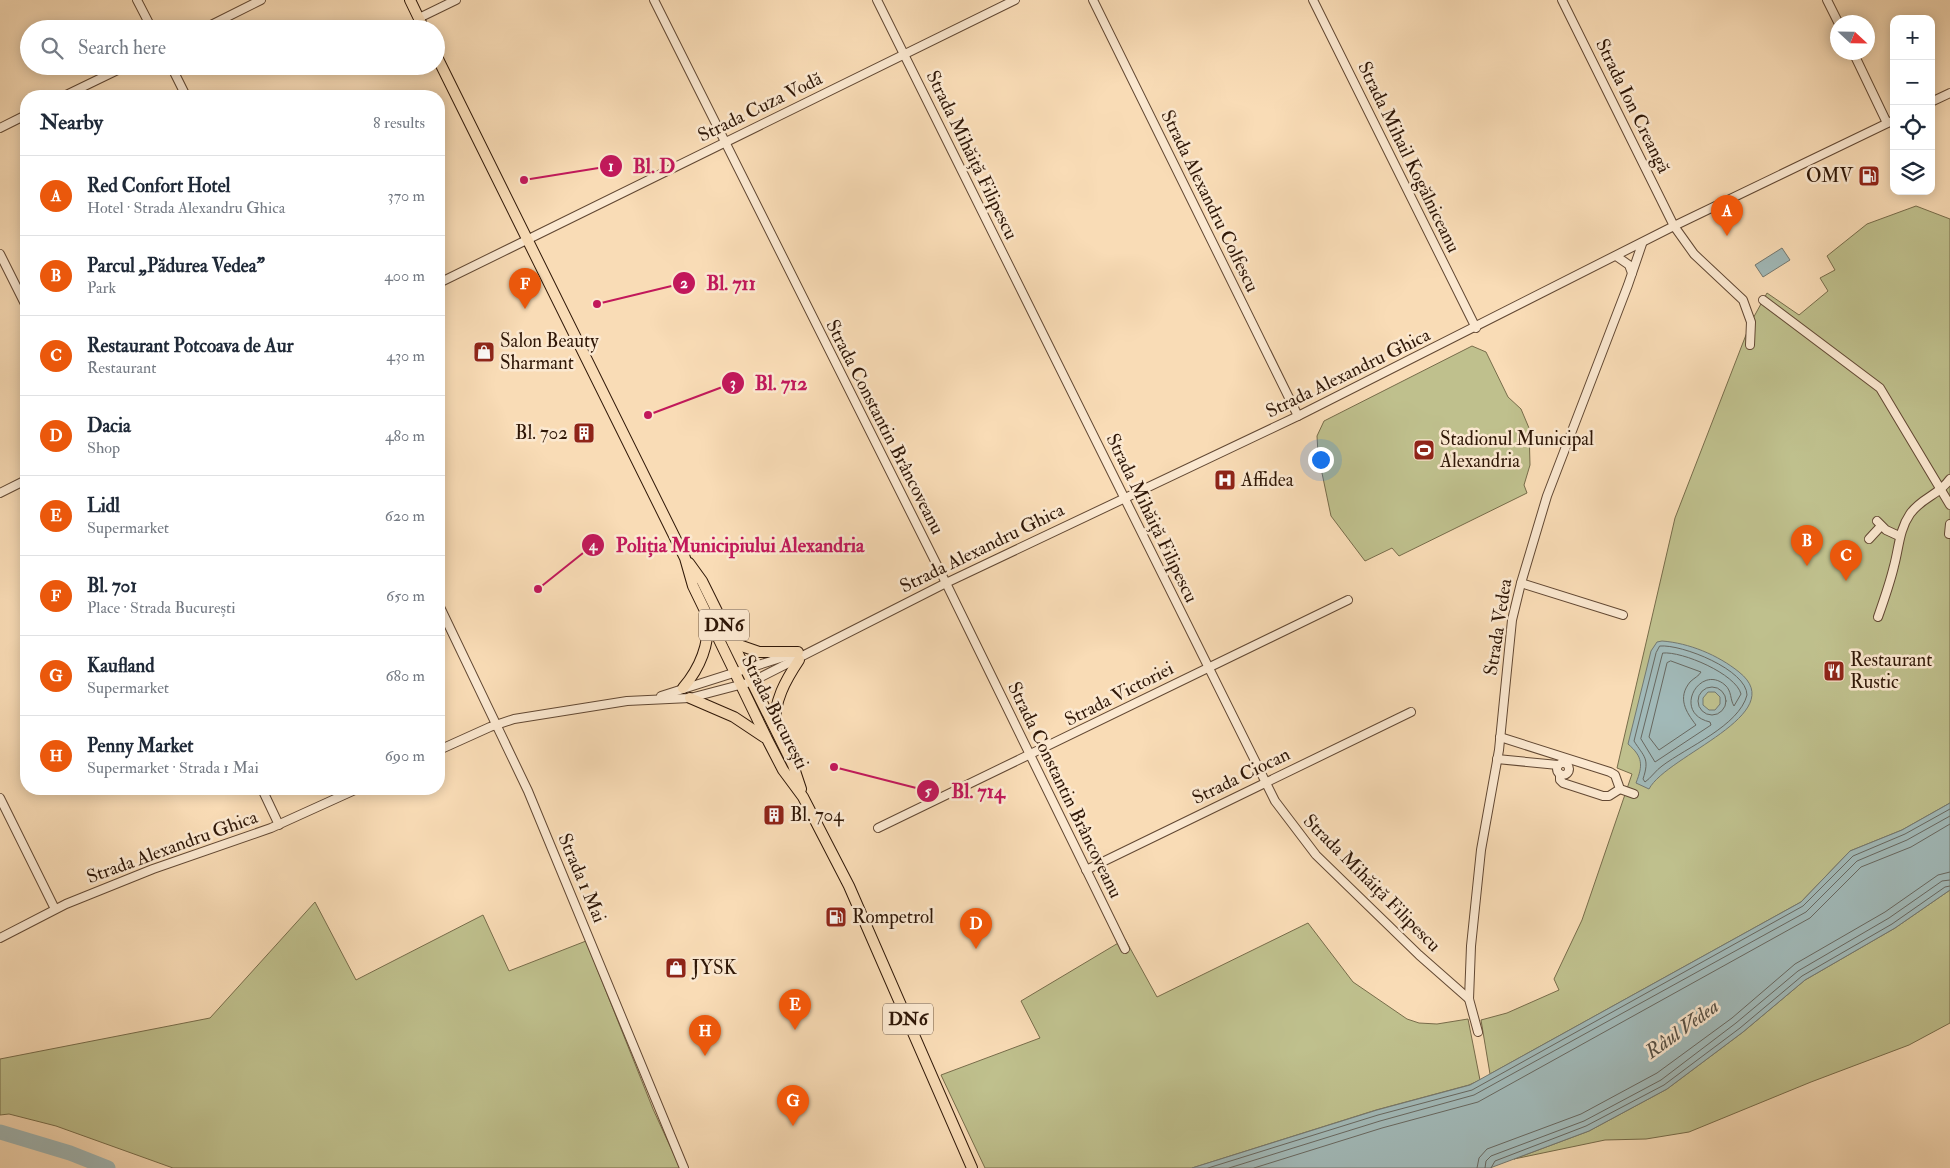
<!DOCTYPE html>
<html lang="en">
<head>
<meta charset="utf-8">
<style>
	body { margin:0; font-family:"IM FELL Double Pica",serif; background:#f2f2f3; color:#1f2937 }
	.controls { position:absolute; right:15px; top:15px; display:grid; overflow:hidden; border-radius:10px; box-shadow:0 2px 12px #0003 }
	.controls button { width:45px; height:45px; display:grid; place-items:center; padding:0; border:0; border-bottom:1px solid #e0e1e3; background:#fff; color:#1f2937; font:25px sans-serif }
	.compass { position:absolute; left:1830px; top:15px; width:45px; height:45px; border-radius:50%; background:#fff; box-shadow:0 2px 12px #0003; rotate:112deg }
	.you { position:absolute; left:1320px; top:459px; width:18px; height:18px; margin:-12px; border:4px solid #fff; border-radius:50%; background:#1a73e8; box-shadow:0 0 0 8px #1a73e833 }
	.badge { display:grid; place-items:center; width:32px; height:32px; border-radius:50%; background:#ea580c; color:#fff; font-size:16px; font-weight:700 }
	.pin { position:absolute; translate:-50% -41px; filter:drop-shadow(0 1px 2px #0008) }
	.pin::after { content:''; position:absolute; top:26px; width:18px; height:15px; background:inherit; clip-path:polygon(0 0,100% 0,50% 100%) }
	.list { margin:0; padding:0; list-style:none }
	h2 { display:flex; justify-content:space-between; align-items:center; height:65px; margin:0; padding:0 20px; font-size:21px }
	h2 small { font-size:16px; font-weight:400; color:#747a83 }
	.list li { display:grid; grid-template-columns:32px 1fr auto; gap:15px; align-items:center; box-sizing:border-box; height:80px; padding:0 20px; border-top:1px solid #e0e1e3 }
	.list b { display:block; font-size:19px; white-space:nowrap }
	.list p { margin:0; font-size:16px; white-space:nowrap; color:#747a83 }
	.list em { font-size:16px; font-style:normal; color:#747a83 }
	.icon { flex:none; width:28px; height:28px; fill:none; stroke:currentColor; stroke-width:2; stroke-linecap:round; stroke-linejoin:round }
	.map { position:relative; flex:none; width:1950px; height:1168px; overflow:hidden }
	.search { position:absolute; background:#fff; box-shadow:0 2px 12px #0003; left:20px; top:20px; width:425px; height:55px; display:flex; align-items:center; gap:12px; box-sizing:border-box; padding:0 18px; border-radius:28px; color:#747a83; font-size:19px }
	.panel { position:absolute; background:#fff; box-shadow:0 2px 12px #0003; left:20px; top:90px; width:425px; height:705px; border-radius:20px }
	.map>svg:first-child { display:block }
	.green { fill:#bfc08d; stroke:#776c4a }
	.water { fill:#a1b9b8; stroke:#737871; fill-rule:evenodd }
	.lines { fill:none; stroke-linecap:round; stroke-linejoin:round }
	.shore { stroke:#686860; stroke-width:1 }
	.river { stroke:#a1b9b8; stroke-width:15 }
	.minor-casing { stroke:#624833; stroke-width:10 }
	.major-casing { stroke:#2f1707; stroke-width:12 }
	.minor { stroke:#fbe8d0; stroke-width:8 }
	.major { stroke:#f9dcb6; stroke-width:10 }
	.labels { text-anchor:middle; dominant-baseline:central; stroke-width:5; stroke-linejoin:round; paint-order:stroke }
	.shield { fill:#fbe8d0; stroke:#6c5643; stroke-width:1 }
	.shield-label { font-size:18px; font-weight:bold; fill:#2f1707 }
	.street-label { font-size:19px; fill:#2f1707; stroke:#fbe8d0 }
	.poi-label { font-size:19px; fill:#2f1707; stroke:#fbe8d0; text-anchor:start }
	.water-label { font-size:20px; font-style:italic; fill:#575045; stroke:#fbe8d0 }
	.leader { fill:none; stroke:#c2185b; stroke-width:2 }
	.callout-dot { fill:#c2185b; stroke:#fbe8d0; stroke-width:2 }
	.mark-label { font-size:15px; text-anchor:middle; font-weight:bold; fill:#fff }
	.callout-label { font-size:20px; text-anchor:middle; font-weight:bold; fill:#c2185b; stroke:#fbe8d0; stroke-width:5; stroke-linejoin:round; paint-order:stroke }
</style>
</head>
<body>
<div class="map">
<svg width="1950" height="1168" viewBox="0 0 1950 1168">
	<rect width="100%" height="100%" fill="#f9dcb6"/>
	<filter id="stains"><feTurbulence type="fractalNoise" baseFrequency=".004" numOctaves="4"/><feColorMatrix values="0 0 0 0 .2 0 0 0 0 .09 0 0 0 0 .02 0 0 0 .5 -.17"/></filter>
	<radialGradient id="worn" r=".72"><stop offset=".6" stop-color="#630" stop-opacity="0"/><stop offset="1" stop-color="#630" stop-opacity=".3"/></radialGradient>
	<g class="green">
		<path d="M1916,206l34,13v584l-48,27 -52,21 -49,51 -311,172 -9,-54 26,-7 52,-23 -5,-11 28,-59 50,-146 -15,-6 58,-250 76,-196 16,-29 32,22 29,-24 -8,-13 15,-8 -8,-14 40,-32z"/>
		<path d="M1472,346l14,6 22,45 13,12 8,19 1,37 -6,20 3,8 -128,63 -7,-8 -27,13 -34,-45 -13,-62 -1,-18 7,-15z"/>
		<path d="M1950,890v133l-41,22 -98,37 -122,50 -43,7 -41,1 -91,19 75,-28 78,-42 76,-57 62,-52 90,-52z"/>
		<path d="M315,902l41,78 127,-65 26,56 77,-30 67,168 27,59h-507l-117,-42 -47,-12 -9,1v-56l210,-41z"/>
		<path d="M1308,923l45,59 54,37 12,4 18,1 31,-5 12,61 -11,5 -93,25 -184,58h-207l-44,-93 99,-37 -19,-37 104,-62 32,58z"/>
	</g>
	<g class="water">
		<path d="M1782,248l8,12 -27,17 -8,-12z"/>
		<path d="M1662,641c27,2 56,14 77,31 53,42 -72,83 -90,117l-13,-6c7,-18 7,-26 -8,-39l23,-93 6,-9zM1708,692h7l5,5v7l-5,6h-6l-6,-5v-7z"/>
		<path d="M1950,803v87l-55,38 -90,52 -62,52 -76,57 -78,42 -99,37h-298l185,-58 93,-25 331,-183 49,-51 52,-21z"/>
	</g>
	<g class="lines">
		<g class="shore">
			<path d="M1660,646c22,-2 87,24 87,49 -8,31 -60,52 -85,71 -6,4 -11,12 -17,16l-2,-3c7,-21 1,-22 -9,-38l22,-88z"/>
			<path d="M1663,653c19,-2 73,21 78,41l-7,12c-4,-6 -2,-15 -9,-21 -25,-22 -54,28 -15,37l1,3 -56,37 -14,-23z"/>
			<path d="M1671,661l30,11c-2,4 -7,6 -11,10 -13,16 -4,30 6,43l-37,25 -10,-13 18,-74z"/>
			<circle cx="1712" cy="701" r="14"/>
			<path d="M1208,1168l170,-53 94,-25 331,-184 50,-50 52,-22 45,-25"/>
			<path d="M1229,1168l151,-47 94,-26 332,-183 51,-51 50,-21 43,-24"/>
			<path d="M1254,1168l128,-40 96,-26 332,-184 51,-51 50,-20 39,-23"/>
			<path d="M1477,1168l2,-10 8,-9 94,-35 76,-41 75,-55 63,-54 90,-52 53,-37 12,-3"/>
			<path d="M1485,1168l1,-7 5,-5 93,-35 77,-41 75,-57 62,-52 91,-53 53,-37 8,-1"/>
			<path d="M1491,1168l4,-7 91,-35 78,-41 76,-57 62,-52 90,-52 53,-37 5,-1"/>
		</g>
		<path class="river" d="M0,1132l70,21 38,15"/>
		<g class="minor-casing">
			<g id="minor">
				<path d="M137,0l15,29"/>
				<path d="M654,0l292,583 179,366"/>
				<path d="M877,0l398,801 41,54 103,100 50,44"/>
				<path d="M1093,0l205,416"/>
				<path d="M1313,0l163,328"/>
				<path d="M1562,0l112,226 20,28 49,46 8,22 -1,23"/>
				<path d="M1827,0l11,22"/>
				<path d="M419,18l37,-18"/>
				<path d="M203,29l58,-29"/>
				<path d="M1853,52l34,71"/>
				<path d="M171,66l15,30"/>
				<path d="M64,96l62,-30"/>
				<path d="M1931,102l19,-9"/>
				<path d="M0,128l26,-13"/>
				<path d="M0,254l26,52"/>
				<path d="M1616,256l13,9 3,8"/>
				<path d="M439,283l576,-283"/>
				<path d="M1763,300l117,88 70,117"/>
				<path d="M0,493l26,-13"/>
				<path d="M1877,521l9,9 13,6"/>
				<path d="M1949,534l1,-10"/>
				<path d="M1869,539l12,-13"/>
				<path d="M1521,583l102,32"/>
				<path d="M439,605l89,186 156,377"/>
				<path d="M1878,617c6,-17 12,-34 16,-51 5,-18 5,-36 16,-52 12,-17 28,-18 40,-35"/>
				<path d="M661,696l132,-42"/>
				<path d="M1500,737l110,35 5,3 5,14 14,5"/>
				<path d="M439,750l51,-23 24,-8 113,-18 63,-3 61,-16 195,-99 352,-167 376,-190 220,-106"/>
				<path d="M1497,759l61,6"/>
				<circle cx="1563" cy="769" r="6"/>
				<path d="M1560,774v6l3,3 40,13h6l11,-7"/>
				<path d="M262,789l17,36"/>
				<path d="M0,798l55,111"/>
				<path d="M878,828l470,-228"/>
				<path d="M1086,870l325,-158"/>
				<path d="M0,938l66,-34 87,-35 118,-41 86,-39"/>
				<path d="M1478,1032l-9,-33 2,-53 10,-96 18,-100 13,-130 9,-37 26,-87 81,-211 14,-41"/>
			</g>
		</g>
		<g class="major-casing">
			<g id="major">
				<path d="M410,0l14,29"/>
				<path d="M436,55l249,503 8,28 74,153 16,31 20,27 46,89 123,282"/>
				<path d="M689,563l13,18 91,184 8,24"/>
				<path d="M733,643l26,9h39"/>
				<path d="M683,688c17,-20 26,-43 25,-68"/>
				<path d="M690,698l44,19 30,20"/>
				<path d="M775,726c-1,-25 10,-45 24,-66"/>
			</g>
		</g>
		<use href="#minor" class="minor"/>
		<use href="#major" class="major"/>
	</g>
	<defs>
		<g id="fuel-square" transform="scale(1.125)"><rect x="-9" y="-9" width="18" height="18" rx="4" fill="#8f2418" stroke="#fbe8d0"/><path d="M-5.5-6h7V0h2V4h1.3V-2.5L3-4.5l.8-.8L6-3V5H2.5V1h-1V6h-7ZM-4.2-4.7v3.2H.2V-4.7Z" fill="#fff"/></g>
		<g id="shop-square" transform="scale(1.125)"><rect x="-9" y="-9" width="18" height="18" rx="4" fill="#8f2418" stroke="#fbe8d0"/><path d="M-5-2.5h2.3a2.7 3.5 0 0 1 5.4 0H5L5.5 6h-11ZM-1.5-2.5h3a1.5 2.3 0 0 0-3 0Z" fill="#fff"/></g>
		<g id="building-square" transform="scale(1.125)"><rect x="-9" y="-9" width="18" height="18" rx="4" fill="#8f2418" stroke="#fbe8d0"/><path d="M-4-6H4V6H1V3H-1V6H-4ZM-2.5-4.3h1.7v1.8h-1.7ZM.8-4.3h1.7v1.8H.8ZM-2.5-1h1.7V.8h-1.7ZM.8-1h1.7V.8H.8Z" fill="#fff"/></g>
		<g id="stadium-square" transform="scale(1.125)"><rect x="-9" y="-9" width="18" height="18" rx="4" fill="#8f2418" stroke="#fbe8d0"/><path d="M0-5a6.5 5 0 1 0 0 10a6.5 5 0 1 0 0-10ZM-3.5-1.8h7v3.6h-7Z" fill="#fff"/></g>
		<g id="hospital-square" transform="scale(1.125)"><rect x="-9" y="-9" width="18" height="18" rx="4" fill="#8f2418" stroke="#fbe8d0"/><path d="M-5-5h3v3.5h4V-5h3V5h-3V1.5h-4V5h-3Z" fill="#fff"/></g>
		<g id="restaurant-square" transform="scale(1.125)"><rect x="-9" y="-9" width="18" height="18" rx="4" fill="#8f2418" stroke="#fbe8d0"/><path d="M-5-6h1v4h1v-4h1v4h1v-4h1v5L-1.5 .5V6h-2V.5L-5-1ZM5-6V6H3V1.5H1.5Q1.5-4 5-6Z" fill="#fff"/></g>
	</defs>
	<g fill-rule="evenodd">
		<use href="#fuel-square" x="1869" y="176"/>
		<use href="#shop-square" x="484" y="352"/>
		<use href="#building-square" x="584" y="433"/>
		<use href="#stadium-square" x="1424" y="450"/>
		<use href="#hospital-square" x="1225" y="480"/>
		<use href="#restaurant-square" x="1834" y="671"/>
		<use href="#building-square" x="774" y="815"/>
		<use href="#fuel-square" x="836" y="917"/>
		<use href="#shop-square" x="676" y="968"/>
	</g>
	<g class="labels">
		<g class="shield">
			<rect x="699" y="609.5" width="50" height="31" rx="4"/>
			<rect x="883" y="1003.5" width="50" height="31" rx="4"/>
		</g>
		<g class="shield-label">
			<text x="724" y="625">DN6</text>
			<text x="908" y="1019">DN6</text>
		</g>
		<g class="street-label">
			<text transform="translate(1633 106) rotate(64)">Strada Ion Creangă</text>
			<text transform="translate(760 107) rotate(-26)">Strada Cuza Vodă</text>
			<text transform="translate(972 155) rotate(64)">Strada Mihăiță Filipescu</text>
			<text transform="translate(1409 157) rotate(64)">Strada Mihail Kogălniceanu</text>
			<text transform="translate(1210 201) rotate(64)">Strada Alexandru Colfescu</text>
			<text transform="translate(1348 373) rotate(-26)">Strada Alexandru Ghica</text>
			<text transform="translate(885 427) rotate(63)">Strada Constantin Brâncoveanu</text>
			<text transform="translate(1152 518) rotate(64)">Strada Mihăiță Filipescu</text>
			<text transform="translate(982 548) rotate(-26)">Strada Alexandru Ghica</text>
			<text transform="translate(1498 627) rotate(-81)">Strada Vedea</text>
			<text transform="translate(1119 694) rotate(-27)">Strada Victoriei</text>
			<text transform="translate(775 712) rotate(63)">Strada București</text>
			<text transform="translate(1241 776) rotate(-26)">Strada Ciocan</text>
			<text transform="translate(1065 790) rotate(64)">Strada Constantin Brâncoveanu</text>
			<text transform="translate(172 847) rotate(-20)">Strada Alexandru Ghica</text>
			<text transform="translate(582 878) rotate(67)">Strada 1 Mai</text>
			<text transform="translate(1372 883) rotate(45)">Strada Mihăiță Filipescu</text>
		</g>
		<g class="poi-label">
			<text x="1853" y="176" text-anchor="end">OMV</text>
			<text x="500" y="341">Salon Beauty<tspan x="500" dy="22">Sharmant</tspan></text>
			<text x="568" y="433" text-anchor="end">Bl. 702</text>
			<text x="1440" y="439">Stadionul Municipal<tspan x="1440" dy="22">Alexandria</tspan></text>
			<text x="1241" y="480">Affidea</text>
			<text x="1850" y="660">Restaurant<tspan x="1850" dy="22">Rustic</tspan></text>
			<text x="790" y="815">Bl. 704</text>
			<text x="852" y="917">Rompetrol</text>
			<text x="692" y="968">JYSK</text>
		</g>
		<g class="water-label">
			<text transform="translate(1682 1029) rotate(-36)">Râul Vedea</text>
		</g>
	</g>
	<path class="leader" d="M524 180L611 166M597 304L684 283M648 415L733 383M538 589L593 545M834 767L928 791"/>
	<g class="callout-dot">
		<circle cx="524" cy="180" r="5"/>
		<circle cx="597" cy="304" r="5"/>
		<circle cx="648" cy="415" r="5"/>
		<circle cx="538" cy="589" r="5"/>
		<circle cx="834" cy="767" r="5"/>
		<circle cx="611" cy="166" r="12"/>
		<circle cx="684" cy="283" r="12"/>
		<circle cx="733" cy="383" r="12"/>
		<circle cx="593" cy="545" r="12"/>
		<circle cx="928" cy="791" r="12"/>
	</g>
	<g class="mark-label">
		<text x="611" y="171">1</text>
		<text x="684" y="288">2</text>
		<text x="733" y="388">3</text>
		<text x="593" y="550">4</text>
		<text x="928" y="796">5</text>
	</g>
	<g class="callout-label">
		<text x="654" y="173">Bl. D</text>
		<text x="731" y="290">Bl. 711</text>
		<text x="781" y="390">Bl. 712</text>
		<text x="740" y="552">Poliția Municipiului Alexandria</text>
		<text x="978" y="798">Bl. 714</text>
	</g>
	<rect width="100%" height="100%" filter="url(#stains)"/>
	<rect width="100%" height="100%" fill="url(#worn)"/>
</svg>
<div class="controls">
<button>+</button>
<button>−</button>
<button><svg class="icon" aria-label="locate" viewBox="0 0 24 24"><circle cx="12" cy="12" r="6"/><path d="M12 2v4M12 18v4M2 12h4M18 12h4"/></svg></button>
<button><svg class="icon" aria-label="layers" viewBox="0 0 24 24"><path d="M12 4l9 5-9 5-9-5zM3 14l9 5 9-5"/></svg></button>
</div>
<svg class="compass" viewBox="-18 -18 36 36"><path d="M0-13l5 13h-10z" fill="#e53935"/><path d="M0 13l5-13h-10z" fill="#747a83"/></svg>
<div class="you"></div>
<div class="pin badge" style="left:1727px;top:236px">A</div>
<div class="pin badge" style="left:1807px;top:566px">B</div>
<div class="pin badge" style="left:1846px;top:581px">C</div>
<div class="pin badge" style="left:976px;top:949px">D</div>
<div class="pin badge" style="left:795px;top:1030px">E</div>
<div class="pin badge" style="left:525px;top:309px">F</div>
<div class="pin badge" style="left:793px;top:1126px">G</div>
<div class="pin badge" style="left:705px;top:1056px">H</div>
<div class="search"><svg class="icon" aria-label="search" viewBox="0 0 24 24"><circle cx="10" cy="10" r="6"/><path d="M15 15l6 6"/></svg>Search here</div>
<section class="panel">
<h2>Nearby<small>8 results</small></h2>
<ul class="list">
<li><span class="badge">A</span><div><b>Red Confort Hotel</b><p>Hotel · Strada Alexandru Ghica</p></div><em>370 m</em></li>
<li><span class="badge">B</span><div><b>Parcul „Pădurea Vedea”</b><p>Park</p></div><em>400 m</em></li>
<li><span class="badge">C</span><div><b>Restaurant Potcoava de Aur</b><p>Restaurant</p></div><em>430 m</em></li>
<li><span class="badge">D</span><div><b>Dacia</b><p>Shop</p></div><em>480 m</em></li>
<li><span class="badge">E</span><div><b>Lidl</b><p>Supermarket</p></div><em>620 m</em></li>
<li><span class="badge">F</span><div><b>Bl. 701</b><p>Place · Strada București</p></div><em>650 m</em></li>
<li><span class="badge">G</span><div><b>Kaufland</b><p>Supermarket</p></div><em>680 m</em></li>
<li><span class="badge">H</span><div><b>Penny Market</b><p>Supermarket · Strada 1 Mai</p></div><em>690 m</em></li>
</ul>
</section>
</div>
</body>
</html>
